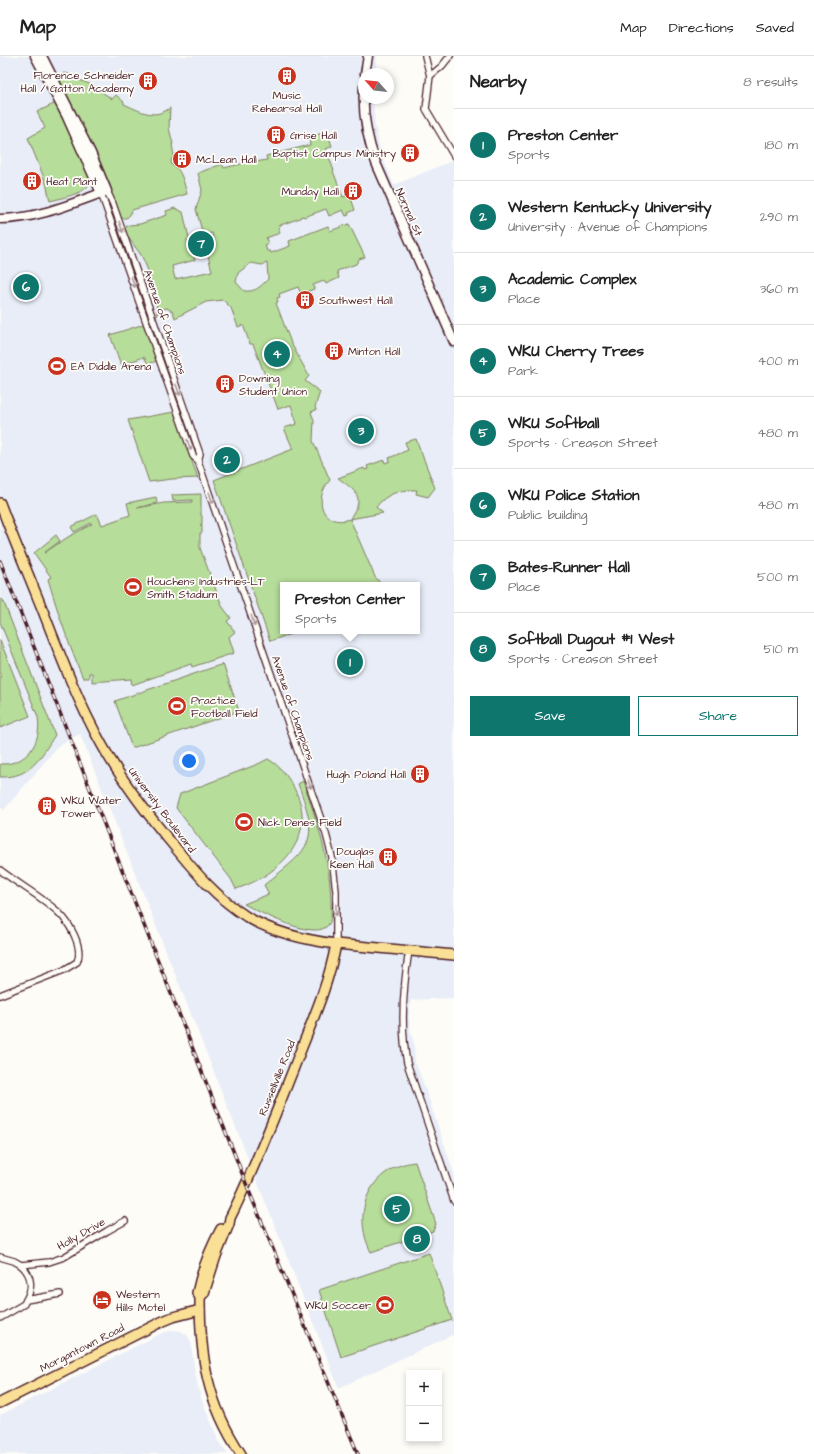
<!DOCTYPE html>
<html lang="en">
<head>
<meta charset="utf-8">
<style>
	body { margin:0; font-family:"Architects Daughter",sans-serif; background:#f2f2f2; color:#222 }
	.controls { position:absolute; right:12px; bottom:12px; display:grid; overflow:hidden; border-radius:0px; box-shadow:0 2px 6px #0003 }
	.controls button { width:36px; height:36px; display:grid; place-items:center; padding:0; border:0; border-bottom:1px solid #e0e0e0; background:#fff; color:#222; font:20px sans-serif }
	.compass { position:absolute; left:358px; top:12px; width:36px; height:36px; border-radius:50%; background:#fff; box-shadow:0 2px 6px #0003; rotate:297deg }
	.you { position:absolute; left:189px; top:705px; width:14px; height:14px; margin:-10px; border:3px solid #fff; border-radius:50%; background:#1a73e8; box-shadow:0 0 0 6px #1a73e833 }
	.badge { display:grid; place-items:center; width:26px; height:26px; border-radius:50%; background:#0f766e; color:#fff; font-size:13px; font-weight:700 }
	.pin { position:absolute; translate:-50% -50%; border:2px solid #fff; box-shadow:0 1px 4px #0006 }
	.popup { position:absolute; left:280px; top:526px; width:140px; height:52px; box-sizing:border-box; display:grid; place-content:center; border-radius:0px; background:#fff; filter:drop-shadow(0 1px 3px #0005); font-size:13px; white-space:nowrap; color:#767676 }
	.popup b { font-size:15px; color:#222 }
	.popup::after { content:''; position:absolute; left:50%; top:100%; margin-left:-8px; border:8px solid transparent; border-top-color:#fff }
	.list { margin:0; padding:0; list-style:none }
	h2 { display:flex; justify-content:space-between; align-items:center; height:52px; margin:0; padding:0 16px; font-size:17px }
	h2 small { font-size:13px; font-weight:400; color:#767676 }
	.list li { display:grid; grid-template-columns:26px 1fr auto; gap:12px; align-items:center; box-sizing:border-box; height:72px; padding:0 16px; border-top:1px solid #e0e0e0 }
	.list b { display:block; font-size:15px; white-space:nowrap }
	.list p { margin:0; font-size:13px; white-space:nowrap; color:#767676 }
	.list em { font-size:13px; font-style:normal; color:#767676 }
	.actions { display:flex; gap:8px; padding:12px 16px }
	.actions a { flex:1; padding:9px 0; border:1px solid #0f766e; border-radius:0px; text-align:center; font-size:14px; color:#0f766e }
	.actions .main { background:#0f766e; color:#fff }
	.map { position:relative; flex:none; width:454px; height:1398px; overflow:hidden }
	header { display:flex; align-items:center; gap:24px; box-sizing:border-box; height:56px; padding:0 20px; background:#fff; border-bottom:1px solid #e0e0e0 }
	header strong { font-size:19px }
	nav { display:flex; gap:22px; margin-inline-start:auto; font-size:14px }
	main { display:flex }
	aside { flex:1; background:#fff }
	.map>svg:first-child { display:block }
	.built { fill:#e8edf8; fill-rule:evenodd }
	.green { fill:#b6dd99; stroke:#807e62; fill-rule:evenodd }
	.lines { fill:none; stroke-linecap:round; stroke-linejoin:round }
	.street-casing { stroke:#4a1f2b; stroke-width:8 }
	.secondary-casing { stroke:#4a1f2b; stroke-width:11 }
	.primary-casing { stroke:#4a1f2b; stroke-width:12 }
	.street { stroke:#fdfcf7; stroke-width:5.5 }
	.secondary { stroke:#fdfcf7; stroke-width:8 }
	.primary { stroke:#fadf96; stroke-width:9 }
	.rail-casing { stroke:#4a1f2b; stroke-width:3.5 }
	.rail { stroke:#fdfcf7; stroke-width:2; stroke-dasharray:6; stroke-linecap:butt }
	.oneway { stroke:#ac999b }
	.labels { text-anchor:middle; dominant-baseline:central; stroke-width:3.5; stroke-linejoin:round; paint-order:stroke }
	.poi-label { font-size:11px; fill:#4a1f2b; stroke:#fdfcf7; text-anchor:start }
	.street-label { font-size:11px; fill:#4a1f2b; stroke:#fdfcf7 }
</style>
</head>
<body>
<header>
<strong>Map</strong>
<nav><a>Map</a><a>Directions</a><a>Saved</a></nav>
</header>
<main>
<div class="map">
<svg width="454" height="1398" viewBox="0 0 454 1398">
	<rect width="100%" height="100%" fill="#fdfcf7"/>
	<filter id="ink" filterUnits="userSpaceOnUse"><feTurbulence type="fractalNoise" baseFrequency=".025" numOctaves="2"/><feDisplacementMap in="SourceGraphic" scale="8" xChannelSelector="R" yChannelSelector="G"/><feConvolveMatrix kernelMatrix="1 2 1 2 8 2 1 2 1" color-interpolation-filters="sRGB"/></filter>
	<g filter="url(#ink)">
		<g class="built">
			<path d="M0,0h377l-2,18h-11v24h9l2,28 4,19 5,17 10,23 60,-25v838l-43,2 -2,17 1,12 4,15 1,18 8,20 31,91v161l-115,54 -259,-654 -21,11 -55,65 -4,-3zM283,529h134v46h-134z"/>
			<path d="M172,1274l9,1 6,4 4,7 4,32 6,24 17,41 10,15h-228v-39l160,-81z"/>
		</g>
		<g class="green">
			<path d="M64,17l12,3 1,3 15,6 20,14 4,-4 8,7v2c16,7 30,16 46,4l-1,20 4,16h-1l2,13 -2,1 -1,4 1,3c10,4 12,19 15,29l-55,16c-2,6 -4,9 -11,8l-64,-138 2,-4z"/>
			<path d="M56,47l35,78c-3,12 -29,17 -41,20l-4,-18 -18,-45 17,-10 -8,-16z"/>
			<path d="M327,75l5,15 -6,3 8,22h-1l10,26 7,-2 5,15 -7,3 1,2 -3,1 -3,-6 -14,6 -3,-7 -22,8 -1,-1 -3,1v1l-22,8 2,7 -14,5 2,6 -3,1 2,6h3l1,2 19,-7 -1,-5 39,-15 2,5 19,-7 16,33 -6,2 -3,5 -19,7 2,7 -13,6 -2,-3 -11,4 1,4 -13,5 -3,-7 -19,7 1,3 -3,1 1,4 -2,1 15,40 18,33 -4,5 15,11 -5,15 1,3 -5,2 3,8 -1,21 17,39c-18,20 -7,48 20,39 2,-5 4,-7 6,-11 8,-14 -9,-23 -18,-30l26,-10 1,2 3,-1 -1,-3 17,-6 1,3 5,-2 -1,-3 19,-8 -3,-8 11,-3 19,49 -7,9 -12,-3 1,-4c-17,-1 -31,4 -41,17l7,6 -33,6 25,58 7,8h-99v46h17l-30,10 -56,-161 79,-31 -9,-21 13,-4 -6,-19 -13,4 -25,-65h-3l-7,-19 -5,2 -7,-19 -8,-8 -17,2 -31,16 -2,-6 -6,-4 -8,2 -2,6c1,-16 -8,-47 -16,-61 -6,-9 -14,-17 -17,-27l5,-3 11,-1 27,-9 -1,-4 9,-3 8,4 6,26 -2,2 2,11h3l3,9 -23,6 3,13 37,-8 -6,-23 9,-3 -3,-12 -9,2 -7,-26 6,-19 -4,-17 24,-9 2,4 25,-6v1l18,-3 -1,-4 44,-11 -1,-7zM251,207l11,2 5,-2 1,16c-8,8 -12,13 -24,12l-8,-9 2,-9z"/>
			<path d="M144,268l13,37 -9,3 -4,-7 -23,8 -11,-30z"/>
			<path d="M174,356l24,66 -26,1 -23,3 -21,-62z"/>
			<path d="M201,438v21l1,1v8l-2,1h2v8h-2v15l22,58 9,12 -4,3 8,11 -6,5 5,16 -42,14 -1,-3 -59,21 -1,-6 -39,3v-9h-3v5h-6c-14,-32 -25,-65 -35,-99l3,-2 -17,-24 22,-18 4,6 -16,12 24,-16 24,-13 -1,-1 -17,9 -3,-5 26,-13 5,11 28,-10 -3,-12 29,-6 1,6 -20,5 27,-5 28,-1v-2l-19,1 -1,-6z"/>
			<path d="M0,543l3,1 52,135c-15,23 -24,43 -55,42v-13c27,1 42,-21 38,-47l-38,-95z"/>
			<path d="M0,584l30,76 -30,12z"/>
			<path d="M223,608l16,47 -107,37 -17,-47z"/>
			<path d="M268,703c12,7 19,16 26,29 26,48 -14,87 -58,101l-5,-10 -55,-71 4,-14 78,-30z"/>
			<path d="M303,725c14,40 28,81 28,124 0,8 2,17 -5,22 -15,12 -67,-15 -82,-23l25,-10 -5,-9c46,-37 57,-41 34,-101z"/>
			<path d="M415,1106l21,62 -3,7 -62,21c-20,-39 -2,-85 44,-90z"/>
			<path d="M429,1197l23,67 -111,37 -22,-67z"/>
		</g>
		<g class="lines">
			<g class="street-casing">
				<g id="street">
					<path d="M425,0l5,20 -4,33 28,47"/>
					<path d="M430,20l12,-10 8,-10"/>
					<path d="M107,135l6,13 87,250 -2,7"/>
					<path d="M101,137l92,263 5,5 128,373 6,23 4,34v53"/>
					<path d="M0,814c18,14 42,27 58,42 11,10 26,35 19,50l-13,8 -64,25"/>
					<path d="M409,894c-6,38 -9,76 -2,113l47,138"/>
					<path d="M0,1201l14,4 7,4 28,-3 15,-5 43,-26 18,-10"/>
					<path d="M21,1209c11,10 12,23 5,35"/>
					<path d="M0,1262l24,-14 2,-4 34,-6"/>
				</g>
			</g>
			<g class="secondary-casing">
				<g id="secondary">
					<path d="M35,0l32,61 34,76"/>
					<path d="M365,18l3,-18"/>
					<path d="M364,31c-2,27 3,51 12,76l78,179"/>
					<path d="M0,163c37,0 73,-16 107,-28l-16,-38 -49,-97"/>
				</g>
			</g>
			<g class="primary-casing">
				<g id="primary">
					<path d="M0,447c14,38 30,75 45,113 17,44 34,88 57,129 20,36 45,69 72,101 22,27 43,52 73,71 27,16 58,23 89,27l118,11"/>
					<path d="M221,1173c-11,20 -19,41 -24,64l3,4c0,60 7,106 41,157"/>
					<path d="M200,1241l4,-4 12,-37 13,-32 1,-6c24,-48 43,-98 63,-148 16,-42 35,-82 43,-126"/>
					<path d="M0,1347l161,-81 12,-5 27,-7"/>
				</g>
			</g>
			<use href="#street" class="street"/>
			<use href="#secondary" class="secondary"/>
			<use href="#primary" class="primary"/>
			<g class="rail-casing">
				<path id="rail" d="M0,505l251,635 107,258"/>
			</g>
			<use href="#rail" class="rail"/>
		</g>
		<defs><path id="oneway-shaft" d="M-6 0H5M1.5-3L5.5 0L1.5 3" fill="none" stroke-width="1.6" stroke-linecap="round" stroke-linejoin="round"/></defs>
		<g class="oneway">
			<use href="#oneway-shaft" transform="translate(121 171) rotate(71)"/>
			<use href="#oneway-shaft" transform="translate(133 226) rotate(71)"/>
			<use href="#oneway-shaft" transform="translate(178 334) rotate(70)"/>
			<use href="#oneway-shaft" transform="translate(189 389) rotate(71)"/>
			<use href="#oneway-shaft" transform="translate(211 442) rotate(71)"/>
			<use href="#oneway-shaft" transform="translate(253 565) rotate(72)"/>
			<use href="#oneway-shaft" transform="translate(309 727) rotate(71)"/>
			<use href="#oneway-shaft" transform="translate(336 854) rotate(90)"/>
		</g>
	</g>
	<defs>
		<g id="building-disc" transform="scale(1)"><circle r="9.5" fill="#c8321e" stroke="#fdfcf7"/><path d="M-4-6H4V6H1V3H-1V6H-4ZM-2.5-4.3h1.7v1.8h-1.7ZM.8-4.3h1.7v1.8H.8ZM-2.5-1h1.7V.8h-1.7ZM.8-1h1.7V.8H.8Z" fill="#fff"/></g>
		<g id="stadium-disc" transform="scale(1)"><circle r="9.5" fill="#c8321e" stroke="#fdfcf7"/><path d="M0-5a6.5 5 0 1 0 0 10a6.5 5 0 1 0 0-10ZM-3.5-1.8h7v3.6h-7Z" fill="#fff"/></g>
		<g id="hotel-disc" transform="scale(1)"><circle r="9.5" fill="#c8321e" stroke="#fdfcf7"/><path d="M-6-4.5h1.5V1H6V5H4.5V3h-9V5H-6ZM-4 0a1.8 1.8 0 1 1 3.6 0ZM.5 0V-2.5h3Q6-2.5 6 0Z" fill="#fff"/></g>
	</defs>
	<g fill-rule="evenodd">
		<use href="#building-disc" x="287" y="20"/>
		<use href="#building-disc" x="148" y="25"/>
		<use href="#building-disc" x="276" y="79"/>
		<use href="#building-disc" x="410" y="97"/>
		<use href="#building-disc" x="182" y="103"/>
		<use href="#building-disc" x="32" y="125"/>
		<use href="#building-disc" x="353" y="135"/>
		<use href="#building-disc" x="305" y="244"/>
		<use href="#building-disc" x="334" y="295"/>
		<use href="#stadium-disc" x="57" y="310"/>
		<use href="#building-disc" x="225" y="328"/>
		<use href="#stadium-disc" x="133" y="531"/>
		<use href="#stadium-disc" x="177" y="650"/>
		<use href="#building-disc" x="420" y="718"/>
		<use href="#building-disc" x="47" y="750"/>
		<use href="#stadium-disc" x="244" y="766"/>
		<use href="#building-disc" x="388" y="801"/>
		<use href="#hotel-disc" x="102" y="1244"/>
		<use href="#stadium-disc" x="385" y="1249"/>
	</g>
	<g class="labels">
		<g class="poi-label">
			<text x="134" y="19" text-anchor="end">Florence Schneider<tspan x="134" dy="13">Hall / Gatton Academy</tspan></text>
			<text x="287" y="39" text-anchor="middle">Music<tspan x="287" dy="13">Rehearsal Hall</tspan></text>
			<text x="290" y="79">Grise Hall</text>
			<text x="396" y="97" text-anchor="end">Baptist Campus Ministry</text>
			<text x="196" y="103">McLean Hall</text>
			<text x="46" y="125">Heat Plant</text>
			<text x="339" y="135" text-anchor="end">Munday Hall</text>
			<text x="319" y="244">Southwest Hall</text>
			<text x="348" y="295">Minton Hall</text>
			<text x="71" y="310">EA Diddle Arena</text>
			<text x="239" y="322">Downing<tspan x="239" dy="13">Student Union</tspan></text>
			<text x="147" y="525">Houchens Industries-LT<tspan x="147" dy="13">Smith Stadium</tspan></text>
			<text x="191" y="644">Practice<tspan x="191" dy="13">Football Field</tspan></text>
			<text x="406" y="718" text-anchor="end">Hugh Poland Hall</text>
			<text x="61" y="744">WKU Water<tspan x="61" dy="13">Tower</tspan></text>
			<text x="258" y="766">Nick Denes Field</text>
			<text x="374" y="795" text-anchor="end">Douglas<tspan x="374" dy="13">Keen Hall</tspan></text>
			<text x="116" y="1238">Western<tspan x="116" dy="13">Hills Motel</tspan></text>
			<text x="371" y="1249" text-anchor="end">WKU Soccer</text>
		</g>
		<g class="street-label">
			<text transform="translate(409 156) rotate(66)">Normal St</text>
			<text transform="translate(165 266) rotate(71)">Avenue of Champions</text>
			<text transform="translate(293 652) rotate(71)">Avenue of Champions</text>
			<text transform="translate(162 754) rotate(53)">University Boulevard</text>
			<text transform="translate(277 1022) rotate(-68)">Russellville Road</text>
			<text transform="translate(81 1178) rotate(-30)">Holly Drive</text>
			<text transform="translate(82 1292) rotate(-27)">Morgantown Road</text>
		</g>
	</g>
</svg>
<div class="controls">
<button>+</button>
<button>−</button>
</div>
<svg class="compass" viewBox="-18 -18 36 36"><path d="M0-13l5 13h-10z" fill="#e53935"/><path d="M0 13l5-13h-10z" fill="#767676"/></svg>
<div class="you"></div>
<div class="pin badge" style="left:350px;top:606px">1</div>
<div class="popup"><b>Preston Center</b>Sports</div>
<div class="pin badge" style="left:227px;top:404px">2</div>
<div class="pin badge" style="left:361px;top:375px">3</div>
<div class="pin badge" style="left:277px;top:298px">4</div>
<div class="pin badge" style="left:397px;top:1153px">5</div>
<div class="pin badge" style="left:26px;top:231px">6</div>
<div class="pin badge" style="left:201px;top:188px">7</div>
<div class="pin badge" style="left:417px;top:1183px">8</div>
</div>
<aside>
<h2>Nearby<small>8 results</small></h2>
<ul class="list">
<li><span class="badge">1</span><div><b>Preston Center</b><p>Sports</p></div><em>180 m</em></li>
<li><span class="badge">2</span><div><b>Western Kentucky University</b><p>University · Avenue of Champions</p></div><em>290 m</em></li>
<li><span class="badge">3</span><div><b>Academic Complex</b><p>Place</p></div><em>360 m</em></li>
<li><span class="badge">4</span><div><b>WKU Cherry Trees</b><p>Park</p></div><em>400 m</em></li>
<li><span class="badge">5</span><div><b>WKU Softball</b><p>Sports · Creason Street</p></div><em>480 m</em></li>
<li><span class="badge">6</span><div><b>WKU Police Station</b><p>Public building</p></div><em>480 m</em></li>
<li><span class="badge">7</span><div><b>Bates-Runner Hall</b><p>Place</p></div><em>500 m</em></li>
<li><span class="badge">8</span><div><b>Softball Dugout #1 West</b><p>Sports · Creason Street</p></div><em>510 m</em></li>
</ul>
<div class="actions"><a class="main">Save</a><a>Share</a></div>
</aside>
</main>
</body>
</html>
